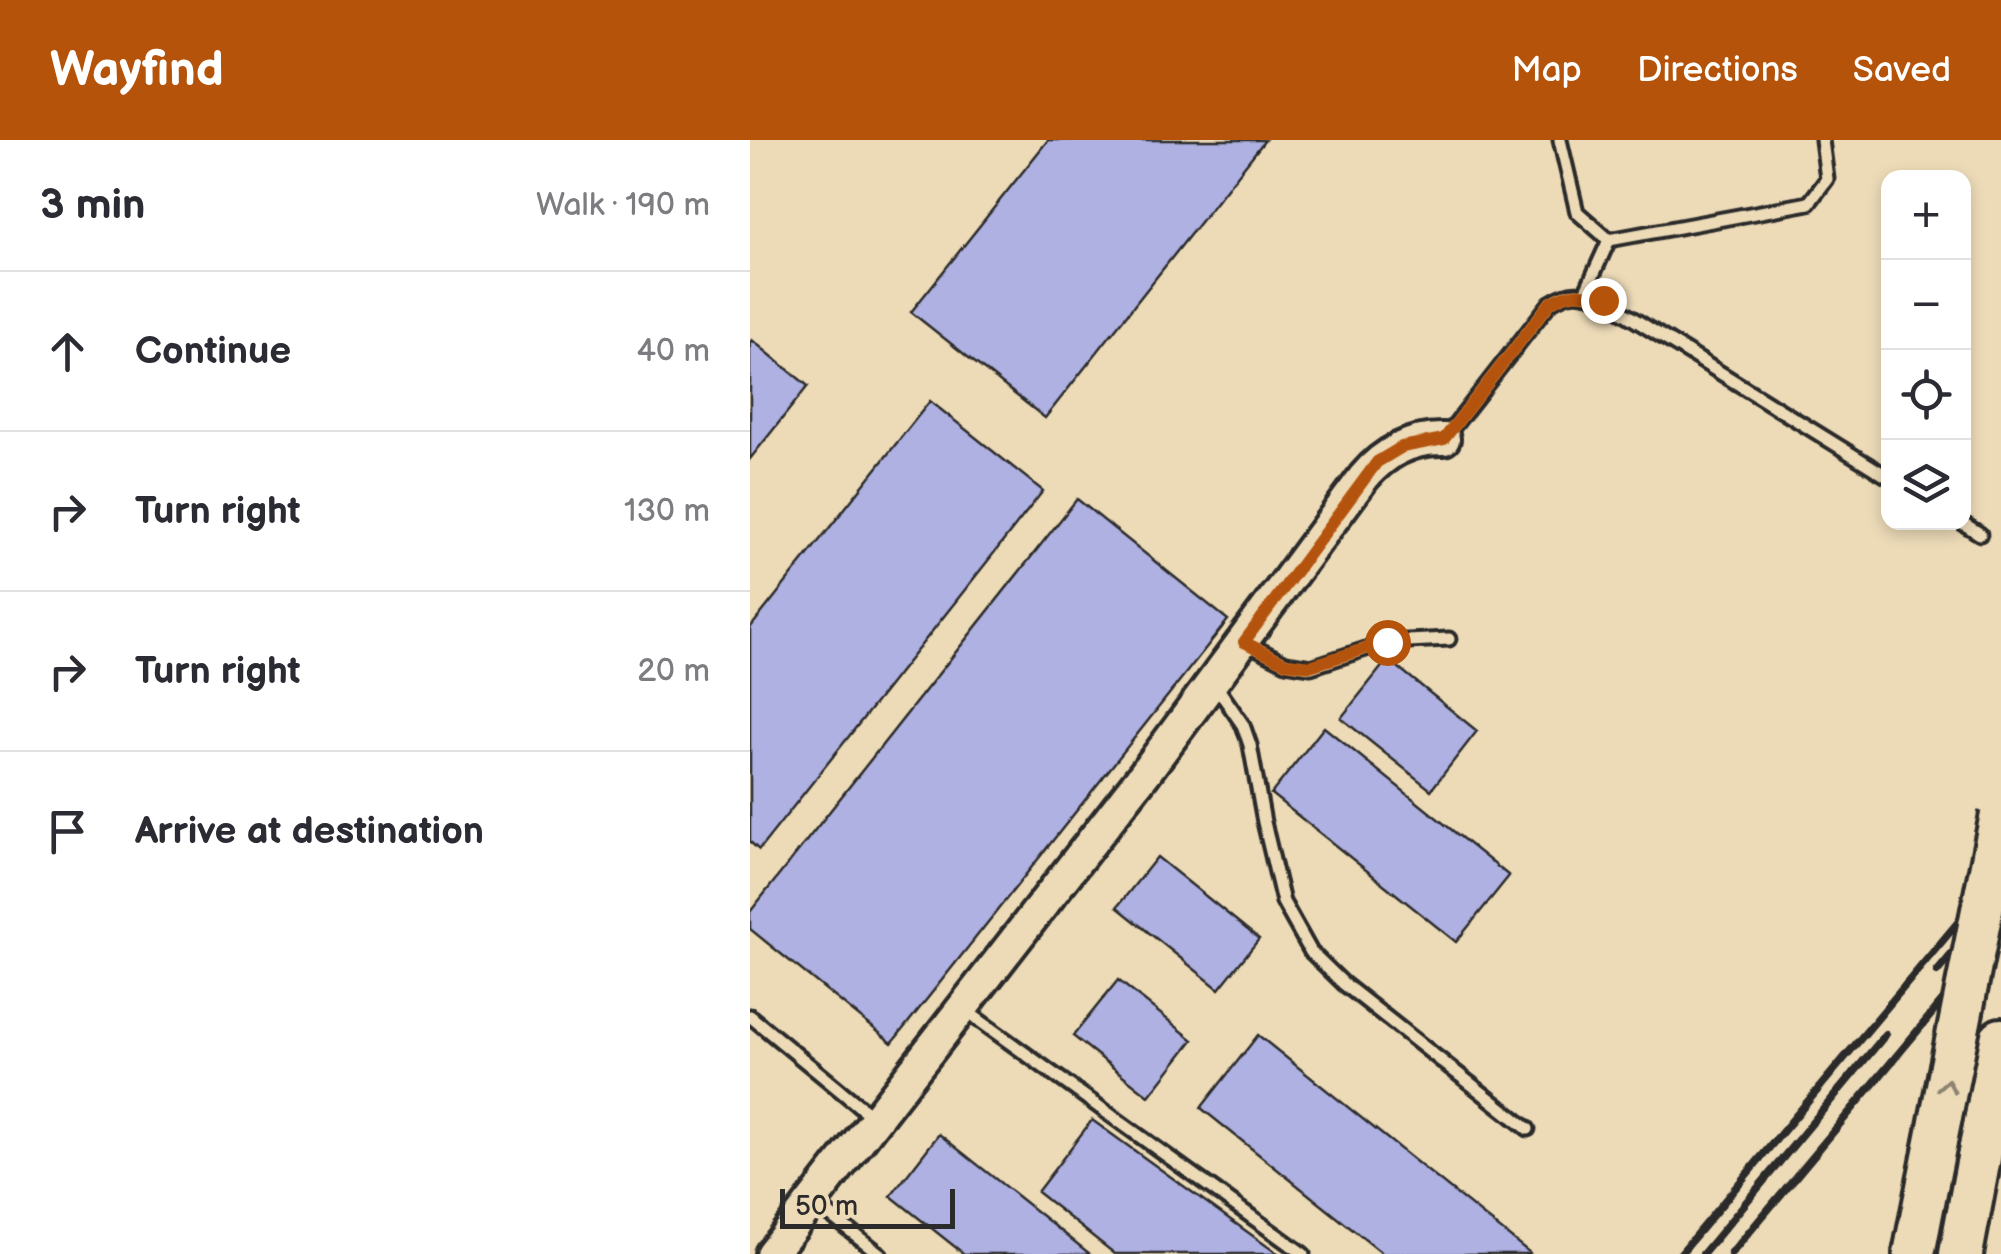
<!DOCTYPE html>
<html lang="en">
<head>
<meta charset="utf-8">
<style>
	body { margin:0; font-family:"Balsamiq Sans",sans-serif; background:#f2f2f3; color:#2b2b33 }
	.controls { position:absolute; right:30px; top:30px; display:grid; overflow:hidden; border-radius:20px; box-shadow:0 5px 15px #0003 }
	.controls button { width:90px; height:90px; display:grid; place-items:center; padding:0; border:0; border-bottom:2px solid #e1e1e2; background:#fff; color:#2b2b33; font:50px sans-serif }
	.scale { position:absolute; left:30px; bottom:25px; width:175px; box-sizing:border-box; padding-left:10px; border:5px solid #2b2b2b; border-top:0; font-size:28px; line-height:35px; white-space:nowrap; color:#2b2b2b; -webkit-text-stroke:8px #eddbb8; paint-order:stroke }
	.stop { position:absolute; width:30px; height:30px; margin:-22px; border:8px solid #b45309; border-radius:50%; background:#fff }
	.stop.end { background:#b45309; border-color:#fff; box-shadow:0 2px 10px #0008 }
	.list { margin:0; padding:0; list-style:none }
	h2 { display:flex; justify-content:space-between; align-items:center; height:130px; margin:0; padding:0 40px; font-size:42px }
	h2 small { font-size:32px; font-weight:400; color:#7c7c81 }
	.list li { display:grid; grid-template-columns:65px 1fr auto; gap:30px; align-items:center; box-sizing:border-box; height:160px; padding:0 40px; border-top:2px solid #e1e1e2 }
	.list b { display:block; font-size:38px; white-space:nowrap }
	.list em { font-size:32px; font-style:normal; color:#7c7c81 }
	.icon { flex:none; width:55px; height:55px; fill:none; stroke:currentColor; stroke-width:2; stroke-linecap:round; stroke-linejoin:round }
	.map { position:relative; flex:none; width:1251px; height:1114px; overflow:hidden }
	header { display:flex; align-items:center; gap:60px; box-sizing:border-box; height:140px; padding:0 50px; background:#b45309; color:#fff }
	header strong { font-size:48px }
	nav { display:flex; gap:55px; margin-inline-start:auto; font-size:35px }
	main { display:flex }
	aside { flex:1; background:#fff }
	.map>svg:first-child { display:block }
	.building { fill:#afb1e2; stroke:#2b2b2b; stroke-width:2.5 }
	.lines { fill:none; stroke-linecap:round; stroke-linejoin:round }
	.service-casing { stroke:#2b2b2b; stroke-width:19 }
	.tertiary-casing { stroke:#2b2b2b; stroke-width:38 }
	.trunk-casing { stroke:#2b2b2b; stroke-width:48 }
	.motorway-casing { stroke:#2b2b2b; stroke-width:50 }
	.service { stroke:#eddbb8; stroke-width:11 }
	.tertiary { stroke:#eddbb8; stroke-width:30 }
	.trunk { stroke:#eddbb8; stroke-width:40 }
	.motorway { stroke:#eddbb8; stroke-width:42 }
	.rail { stroke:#2b2b2b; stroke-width:8 }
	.trunk-bridge-casing { stroke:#2b2b2b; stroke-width:48; stroke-linecap:butt }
	.trunk-bridge { stroke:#eddbb8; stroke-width:40 }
	.oneway { stroke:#8c8372 }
	.route { stroke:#b45309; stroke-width:12 }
</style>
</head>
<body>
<header>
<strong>Wayfind</strong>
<nav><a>Map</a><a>Directions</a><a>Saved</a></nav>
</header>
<main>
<aside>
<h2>3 min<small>Walk · 190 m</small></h2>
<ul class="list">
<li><svg class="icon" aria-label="ahead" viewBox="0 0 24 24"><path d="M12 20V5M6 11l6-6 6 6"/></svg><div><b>Continue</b></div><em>40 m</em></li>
<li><svg class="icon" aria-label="right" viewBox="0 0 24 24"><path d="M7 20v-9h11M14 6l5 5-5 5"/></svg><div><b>Turn right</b></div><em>130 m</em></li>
<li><svg class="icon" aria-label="right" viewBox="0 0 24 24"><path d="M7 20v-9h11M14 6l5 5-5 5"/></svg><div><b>Turn right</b></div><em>20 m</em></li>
<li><svg class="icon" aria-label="arrive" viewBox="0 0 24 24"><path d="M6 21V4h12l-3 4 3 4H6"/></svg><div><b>Arrive at destination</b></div></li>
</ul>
</aside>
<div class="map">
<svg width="1251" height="1114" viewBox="0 0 1251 1114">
	<rect width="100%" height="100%" fill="#eddbb8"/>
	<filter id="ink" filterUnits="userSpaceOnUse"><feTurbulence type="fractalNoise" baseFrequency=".01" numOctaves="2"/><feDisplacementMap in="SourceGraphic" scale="20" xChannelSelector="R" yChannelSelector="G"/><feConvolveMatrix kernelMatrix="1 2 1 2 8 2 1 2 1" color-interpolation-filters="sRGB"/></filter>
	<g filter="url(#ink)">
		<g class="building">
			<path d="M298,0h217l-220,278 -134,-106z"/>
			<path d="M2,200l56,46 -58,73v-117z"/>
			<path d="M180,261l113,90 -284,359 -9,-8v-214z"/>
			<path d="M327,359l151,121 -336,423 -142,-114v-17z"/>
			<path d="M638,519l89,72 -46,59 -90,-72z"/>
			<path d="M574,587l185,149 -53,66 -185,-148z"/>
			<path d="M407,717l102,82 -40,50 -102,-82z"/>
			<path d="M368,840l75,60 -44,56 -76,-60z"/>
			<path d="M508,895l272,218 -1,1h-146l-182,-146z"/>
			<path d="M342,980l186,134h-163l-78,-62z"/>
			<path d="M189,994l151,120h-126l-73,-58z"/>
		</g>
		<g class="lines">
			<g class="service-casing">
				<g id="service">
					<path d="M810,0l17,72 32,28"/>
					<path d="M859,100l200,-37 18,-24 -5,-39"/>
					<path d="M835,153l24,-53"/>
					<path d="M694,299l106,-136c20,-13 31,-12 53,-3l285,177"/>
					<path d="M1211,382l19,12"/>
					<path d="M494,502l42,21 25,4 76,-25 62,-3"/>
					<path d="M464,543l29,42 7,20 14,77 19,80 28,50 33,32 184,145"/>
					<path d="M212,868l341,246"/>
					<path d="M0,876l125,103"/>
					<path d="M65,1063l65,51"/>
				</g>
			</g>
			<g class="tertiary-casing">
				<path id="tertiary" d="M21,1114l374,-481 219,-296c20,-24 47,-39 80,-38"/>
			</g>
			<g class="trunk-casing">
				<path id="trunk" d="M1164,1114l14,-72"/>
			</g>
			<g class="motorway-casing">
				<path id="motorway" d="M1211,1114l40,-214"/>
			</g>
			<use href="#service" class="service"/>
			<use href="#tertiary" class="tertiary"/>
			<use href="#trunk" class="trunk"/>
			<use href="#motorway" class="motorway"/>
			<g class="rail">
				<path d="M1187,832l64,-77"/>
				<path d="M930,1114l321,-383"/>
				<path d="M953,1114l183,-220"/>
				<path d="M981,1114l270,-323"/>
			</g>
			<g class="trunk-bridge-casing">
				<path id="trunk-bridge" d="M1178,1042l73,-367"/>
			</g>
			<use href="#trunk-bridge" class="trunk-bridge"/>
		</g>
		<defs><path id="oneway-chevron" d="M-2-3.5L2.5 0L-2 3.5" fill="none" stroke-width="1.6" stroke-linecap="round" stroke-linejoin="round" transform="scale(2.5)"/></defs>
		<use class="oneway" href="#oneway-chevron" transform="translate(1197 946) rotate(-79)"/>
	</g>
	<g class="lines" filter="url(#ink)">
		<path class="route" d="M637,502l-77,24 -24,-3 -42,-21 133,-180 25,-15 42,-8 106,-136c20,-12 31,-12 53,-3"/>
	</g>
</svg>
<div class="controls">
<button>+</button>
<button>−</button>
<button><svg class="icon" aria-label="locate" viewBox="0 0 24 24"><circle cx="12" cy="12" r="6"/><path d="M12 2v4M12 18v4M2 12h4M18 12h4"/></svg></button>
<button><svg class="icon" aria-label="layers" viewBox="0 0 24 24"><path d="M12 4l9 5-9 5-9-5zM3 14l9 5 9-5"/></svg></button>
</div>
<div class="scale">50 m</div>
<div class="stop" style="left:637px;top:502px"></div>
<div class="stop end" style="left:853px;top:160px"></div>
</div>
</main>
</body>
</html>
